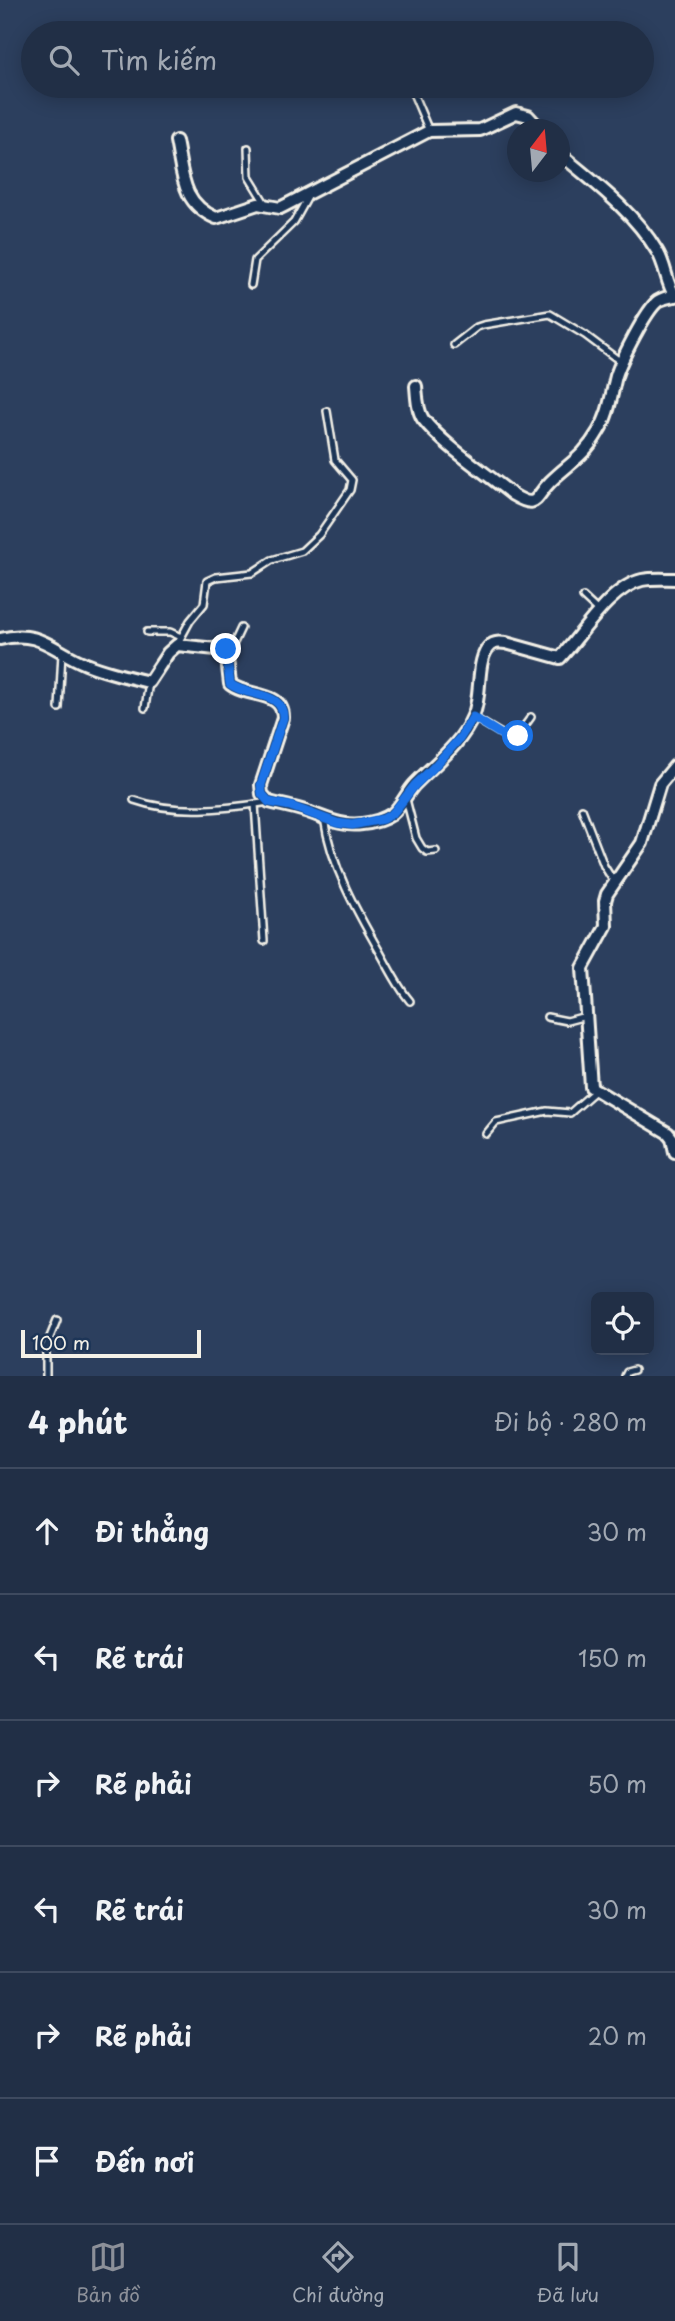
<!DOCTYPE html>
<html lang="vi">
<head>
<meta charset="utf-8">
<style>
	body { margin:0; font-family:"Playpen Sans",sans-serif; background:#2d3b51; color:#f1f3f6 }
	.controls { position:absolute; right:21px; bottom:21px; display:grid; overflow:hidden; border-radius:10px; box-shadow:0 4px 18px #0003 }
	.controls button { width:63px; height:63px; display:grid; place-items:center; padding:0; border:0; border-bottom:2px solid #3e4a5f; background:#212f46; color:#f1f3f6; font:35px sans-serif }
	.compass { position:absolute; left:507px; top:119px; width:63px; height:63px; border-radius:50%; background:#212f46; box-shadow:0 4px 18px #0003; rotate:16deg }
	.scale { position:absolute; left:21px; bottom:18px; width:180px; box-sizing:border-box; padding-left:7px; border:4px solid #f4f1e8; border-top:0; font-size:19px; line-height:24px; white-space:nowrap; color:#f4f1e8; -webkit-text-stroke:5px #1d3557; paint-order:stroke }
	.stop { position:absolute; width:21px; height:21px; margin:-16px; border:5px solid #1a73e8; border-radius:50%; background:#fff }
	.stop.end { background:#1a73e8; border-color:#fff; box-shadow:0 2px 7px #0008 }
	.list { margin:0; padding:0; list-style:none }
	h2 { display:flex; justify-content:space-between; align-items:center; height:91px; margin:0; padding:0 28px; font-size:30px }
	h2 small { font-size:23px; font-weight:400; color:#a2a9b3 }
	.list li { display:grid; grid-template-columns:46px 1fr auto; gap:21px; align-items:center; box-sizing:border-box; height:126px; padding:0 28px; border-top:2px solid #3e4a5f }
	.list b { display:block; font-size:26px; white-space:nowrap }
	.list em { font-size:23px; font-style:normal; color:#a2a9b3 }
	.icon { flex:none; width:38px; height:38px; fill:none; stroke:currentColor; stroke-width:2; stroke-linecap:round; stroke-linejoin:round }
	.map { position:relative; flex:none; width:675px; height:1376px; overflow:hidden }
	.search { position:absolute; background:#212f46; box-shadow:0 4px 18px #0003; left:21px; right:21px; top:21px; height:77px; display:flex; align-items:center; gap:18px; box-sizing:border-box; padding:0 24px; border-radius:38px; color:#a2a9b3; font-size:26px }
	.sheet { height:847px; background:#212f46 }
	nav { display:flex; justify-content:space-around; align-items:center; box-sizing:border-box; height:98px; border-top:2px solid #3e4a5f; background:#212f46; font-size:19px; color:#a2a9b3 }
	nav a { display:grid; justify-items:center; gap:4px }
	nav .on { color:#8c9099 }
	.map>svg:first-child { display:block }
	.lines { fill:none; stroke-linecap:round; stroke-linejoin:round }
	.lane-casing { stroke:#f4f1e8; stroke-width:10 }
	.street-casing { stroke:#f4f1e8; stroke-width:16 }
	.lane { stroke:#1d3557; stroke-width:5 }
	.street { stroke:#1d3557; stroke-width:10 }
	.route { stroke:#1a73e8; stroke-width:9 }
</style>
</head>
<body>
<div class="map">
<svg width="675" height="1376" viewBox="0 0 675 1376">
	<rect width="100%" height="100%" fill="#2c3f5e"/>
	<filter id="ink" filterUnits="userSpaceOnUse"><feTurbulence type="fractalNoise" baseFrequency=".0143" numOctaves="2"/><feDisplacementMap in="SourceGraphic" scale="14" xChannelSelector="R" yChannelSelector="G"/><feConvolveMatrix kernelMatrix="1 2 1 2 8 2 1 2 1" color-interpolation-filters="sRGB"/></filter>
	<g filter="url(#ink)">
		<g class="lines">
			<g class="lane-casing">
				<g id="lane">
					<path d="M410,86l19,45"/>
					<path d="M248,148l1,29 16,26"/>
					<path d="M251,285l4,-25 39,-38 15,-27"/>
					<path d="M454,345l23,-18 6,-2 67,-11 35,21 36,27"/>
					<path d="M583,597l15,14"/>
					<path d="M147,632h23l11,5"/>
					<path d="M177,645l13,-24 14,-17 3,-23 9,-4 36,-4 20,-13 30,-9 17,-16 31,-45 2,-10 -17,-20 -8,-49"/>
					<path d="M226,650l8,-7 7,-15"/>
					<path d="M59,708l3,-55"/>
					<path d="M145,708l4,-26"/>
					<path d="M473,717l37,22 8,-4 13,-18"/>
					<path d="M406,799l10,39 6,10 5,4 9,-1"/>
					<path d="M134,800c42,15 92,9 135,2"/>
					<path d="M255,804l9,137"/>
					<path d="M582,809l22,57 10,16"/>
					<path d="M324,818c7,49 33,94 57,136 9,16 17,33 29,47"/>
					<path d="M547,1017l20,4 19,-5"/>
					<path d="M486,1134l10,-12 51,-11 23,2 25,-22"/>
					<path d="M46,1376v-29l11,-27"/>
					<path d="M625,1376l2,-4 7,-2"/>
				</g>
			</g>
			<g class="street-casing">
				<g id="street">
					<path d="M176,141c7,33 5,62 40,77l42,-14 22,4 4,-2 145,-75 51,-1 36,-17 12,3 13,14"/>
					<path d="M560,154c35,29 73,57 97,97 9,14 9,33 18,45"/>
					<path d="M416,386c1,11 1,24 7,33 20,26 63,54 90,76 25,15 21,3 37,-13 19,-19 33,-24 48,-50 11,-17 13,-36 18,-56 5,-16 30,-66 42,-75 5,-3 10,-4 16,-5"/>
					<path d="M0,639c39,-10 52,11 86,25 20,8 41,13 63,18l19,-29 9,-8 49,5 4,34c17,14 54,6 53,34l-22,67 1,9 7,8c12,3 24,5 36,9 19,6 36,16 57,13 10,-1 21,-4 30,-10 9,-7 14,-20 22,-29 21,-22 47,-40 59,-69 9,-19 3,-51 14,-67 5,-7 11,-7 19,-6l54,15c21,-22 50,-71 82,-78 11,-2 22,-1 33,-1"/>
					<path d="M675,766l-15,18 -18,59 -35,51 -2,7 1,25 -23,42 8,119 77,46 4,5 3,14"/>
				</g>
			</g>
			<use href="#lane" class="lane"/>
			<use href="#street" class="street"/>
		</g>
	</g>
	<g class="lines" filter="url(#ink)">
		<path class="route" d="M226,649l4,35c17,14 54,6 53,34l-22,67 1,9 7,8 21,4 47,17 15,2 31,-6 10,-6 22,-28 17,-16 28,-31 13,-21 32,20 9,1 4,-2"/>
	</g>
</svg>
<div class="controls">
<button><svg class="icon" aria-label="locate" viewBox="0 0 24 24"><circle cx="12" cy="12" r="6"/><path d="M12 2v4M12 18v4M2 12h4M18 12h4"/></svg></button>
</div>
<svg class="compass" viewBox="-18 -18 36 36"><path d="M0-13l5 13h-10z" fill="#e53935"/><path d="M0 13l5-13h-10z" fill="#a2a9b3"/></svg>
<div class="scale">100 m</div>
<div class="stop" style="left:518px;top:736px"></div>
<div class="stop end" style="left:226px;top:649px"></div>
<div class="search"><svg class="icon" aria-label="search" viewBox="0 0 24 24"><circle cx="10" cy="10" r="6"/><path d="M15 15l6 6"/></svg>Tìm kiếm</div>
</div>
<section class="sheet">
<h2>4 phút<small>Đi bộ · 280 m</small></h2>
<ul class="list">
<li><svg class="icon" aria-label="ahead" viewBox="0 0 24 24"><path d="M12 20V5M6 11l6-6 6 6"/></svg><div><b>Đi thẳng</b></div><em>30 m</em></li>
<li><svg class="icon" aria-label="left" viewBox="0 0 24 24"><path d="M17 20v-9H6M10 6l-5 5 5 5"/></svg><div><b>Rẽ trái</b></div><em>150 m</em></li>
<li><svg class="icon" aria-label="right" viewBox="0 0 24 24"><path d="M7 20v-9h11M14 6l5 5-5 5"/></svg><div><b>Rẽ phải</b></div><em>50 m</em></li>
<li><svg class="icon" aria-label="left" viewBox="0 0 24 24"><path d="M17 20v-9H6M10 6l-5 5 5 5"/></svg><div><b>Rẽ trái</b></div><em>30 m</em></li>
<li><svg class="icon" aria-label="right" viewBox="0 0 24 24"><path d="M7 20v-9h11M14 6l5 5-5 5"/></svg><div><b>Rẽ phải</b></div><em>20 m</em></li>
<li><svg class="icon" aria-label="arrive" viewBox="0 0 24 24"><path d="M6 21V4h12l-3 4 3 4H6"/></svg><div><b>Đến nơi</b></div></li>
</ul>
</section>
<nav>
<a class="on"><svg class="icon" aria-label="map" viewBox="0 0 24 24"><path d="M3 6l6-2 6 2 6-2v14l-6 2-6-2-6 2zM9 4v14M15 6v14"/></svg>Bản đồ</a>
<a><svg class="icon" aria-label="directions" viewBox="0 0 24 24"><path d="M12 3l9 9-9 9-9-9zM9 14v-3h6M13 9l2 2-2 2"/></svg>Chỉ đường</a>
<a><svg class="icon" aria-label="saved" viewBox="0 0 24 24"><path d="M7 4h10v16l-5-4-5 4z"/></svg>Đã lưu</a>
</nav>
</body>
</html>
